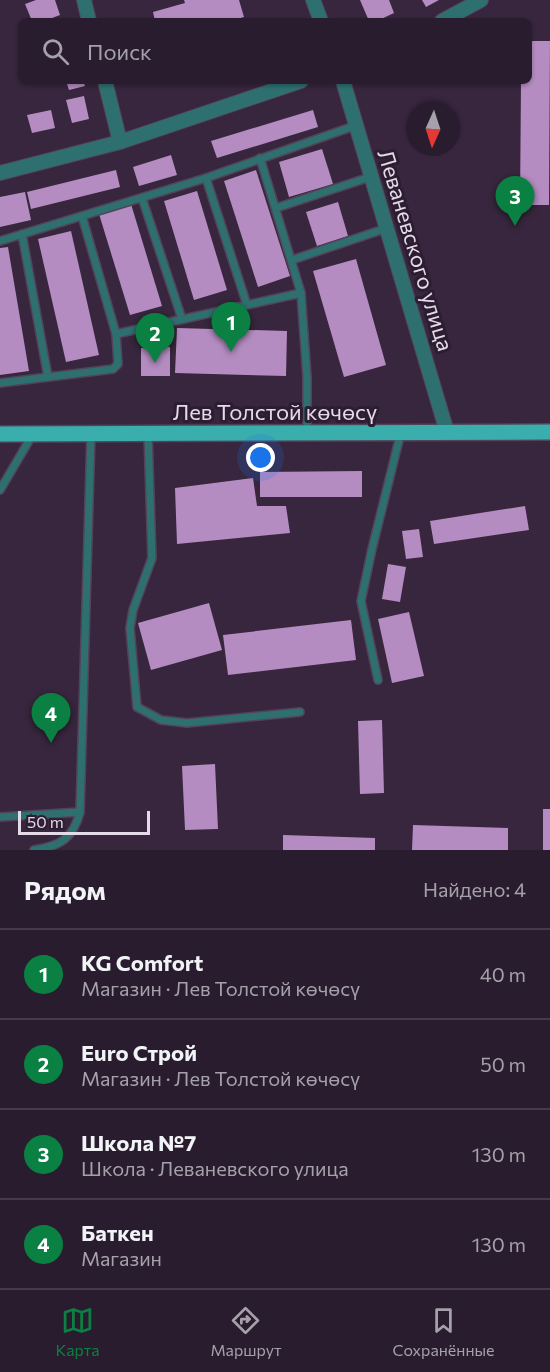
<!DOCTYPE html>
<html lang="ru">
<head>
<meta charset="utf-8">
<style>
	body { margin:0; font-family:Commissioner,sans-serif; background:#312536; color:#f1f3f6 }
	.compass { position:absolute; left:406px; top:102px; width:54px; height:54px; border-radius:50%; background:#291c2e; box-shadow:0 2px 4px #0004; rotate:183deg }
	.scale { position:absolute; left:18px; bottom:15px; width:132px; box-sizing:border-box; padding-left:6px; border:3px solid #e5dae8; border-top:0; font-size:16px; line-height:21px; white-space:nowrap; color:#e5dae8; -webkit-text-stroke:4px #2d1d32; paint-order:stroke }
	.you { position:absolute; left:261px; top:458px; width:21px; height:21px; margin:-15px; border:4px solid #fff; border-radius:50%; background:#1a73e8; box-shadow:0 0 0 9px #1a73e833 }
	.badge { display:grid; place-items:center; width:39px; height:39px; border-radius:50%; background:#0b8043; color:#fff; font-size:20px; font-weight:700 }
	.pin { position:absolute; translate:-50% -50px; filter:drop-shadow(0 2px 3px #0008) }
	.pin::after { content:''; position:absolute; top:32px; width:21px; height:18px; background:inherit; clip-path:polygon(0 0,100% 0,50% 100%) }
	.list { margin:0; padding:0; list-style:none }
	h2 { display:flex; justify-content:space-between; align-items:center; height:78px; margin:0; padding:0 24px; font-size:26px }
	h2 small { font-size:20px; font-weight:400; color:#a5a1aa }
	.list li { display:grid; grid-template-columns:39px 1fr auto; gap:18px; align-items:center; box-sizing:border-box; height:90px; padding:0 24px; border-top:2px solid #453a4a }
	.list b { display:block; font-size:22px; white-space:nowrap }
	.list p { margin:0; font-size:20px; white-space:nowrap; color:#a5a1aa }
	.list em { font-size:20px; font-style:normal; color:#a5a1aa }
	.icon { flex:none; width:33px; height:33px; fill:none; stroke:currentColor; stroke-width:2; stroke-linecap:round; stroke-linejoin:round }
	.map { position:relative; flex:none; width:550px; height:850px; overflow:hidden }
	.search { position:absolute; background:#291c2e; box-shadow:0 2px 4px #0004; left:18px; right:18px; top:18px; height:66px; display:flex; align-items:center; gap:15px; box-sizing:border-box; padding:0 21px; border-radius:9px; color:#a5a1aa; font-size:22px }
	.sheet { height:438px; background:#291c2e }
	nav { display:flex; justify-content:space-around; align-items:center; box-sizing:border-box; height:84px; border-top:2px solid #453a4a; background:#291c2e; font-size:16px; color:#a5a1aa }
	nav a { display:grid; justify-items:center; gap:3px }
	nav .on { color:#0b8043 }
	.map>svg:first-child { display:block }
	.building { fill:#b48cc1 }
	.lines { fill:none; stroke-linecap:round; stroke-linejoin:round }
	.service-casing { stroke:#534358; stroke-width:10 }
	.minor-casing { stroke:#534358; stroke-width:16 }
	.primary-casing { stroke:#534358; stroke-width:18 }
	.service { stroke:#2e7070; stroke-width:7 }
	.minor { stroke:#2e7070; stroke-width:14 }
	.primary { stroke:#3aadad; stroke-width:15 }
	.labels { text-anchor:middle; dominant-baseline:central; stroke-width:6; stroke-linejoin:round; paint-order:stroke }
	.street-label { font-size:22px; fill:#e5dae8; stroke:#2d1d32 }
</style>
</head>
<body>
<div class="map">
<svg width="550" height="850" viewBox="0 0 550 850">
	<rect width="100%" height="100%" fill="#37263d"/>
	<g class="building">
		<path d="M36,0h19l5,15 -16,6h-12l-7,-17z"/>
		<path d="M184,0h55l5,17 -14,4h-75l-2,-9 32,-9z"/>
		<path d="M360,0h29l5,13 -17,8h-8z"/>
		<path d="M422,0h17l-13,7z"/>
		<path d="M529,41h21l-1,164h-29l1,-124h8z"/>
		<path d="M66,81h17l2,5 -16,4z"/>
		<path d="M84,96l5,23 -17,4 -6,-23z"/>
		<path d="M51,110l4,18 -23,5 -5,-18z"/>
		<path d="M313,110l5,17 -101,31 -6,-17z"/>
		<path d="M322,149l11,35 -44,13 -10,-35z"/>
		<path d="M171,155l6,20 -38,11 -6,-19z"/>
		<path d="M116,170l4,17 -89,22 -4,-17z"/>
		<path d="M256,170l34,106 -32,11 -34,-106z"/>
		<path d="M197,191l30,99 -33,10 -30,-99z"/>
		<path d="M25,192l6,28 -31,7v-30z"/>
		<path d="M338,202l10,34 -31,10 -11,-34z"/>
		<path d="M131,204l31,102 -32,9 -31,-101z"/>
		<path d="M71,231l28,124 -33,7 -28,-123z"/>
		<path d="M8,247l21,124 -29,4v-127z"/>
		<path d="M356,259l30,106 -42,12 -31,-106z"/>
		<path d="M177,328l110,3 -1,45 -111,-3z"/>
		<path d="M170,347v29h-29v-28z"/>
		<path d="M362,471v26h-102v-25z"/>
		<path d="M253,478l4,28h29l4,27 -113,11 -2,-56z"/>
		<path d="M525,506l4,24 -95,14 -4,-23z"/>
		<path d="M419,529l4,28 -17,2 -4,-28z"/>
		<path d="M388,564l18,3 -6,35 -18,-3z"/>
		<path d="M209,603l13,47 -71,20 -13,-47z"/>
		<path d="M409,612l15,64 -32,7 -14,-64z"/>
		<path d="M351,620l5,40 -128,15 -5,-40z"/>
		<path d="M382,720l2,73 -24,1 -2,-73z"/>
		<path d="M215,764l3,65 -33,1 -3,-64z"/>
		<rect x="543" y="809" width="7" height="41"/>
		<path d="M413,825l95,3v22h-96z"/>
		<path d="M283,835l92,3v12h-92z"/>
	</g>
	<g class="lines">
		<g class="service-casing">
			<g id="service">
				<path d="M260,158l41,135 6,84v56"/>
				<path d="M206,178l41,127"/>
				<path d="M142,198l40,121"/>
				<path d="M276,208l97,-32"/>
				<path d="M82,216l34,118"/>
				<path d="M22,234l26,143"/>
				<path d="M0,241l206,-63 151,-53"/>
				<path d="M292,260l95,-32"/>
				<path d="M0,383l113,-14 5,-5 -2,-30 185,-41"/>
				<path d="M148,434l4,124 -19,52 -3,18 7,79 24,13 26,3 113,-11"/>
				<path d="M0,490l33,-56"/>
				<path d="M378,680l-17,-79 11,-52 29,-117"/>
				<path d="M0,817l80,-5"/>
				<path d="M34,850c26,-4 39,-11 46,-38l11,-378"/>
			</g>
		</g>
		<g class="minor-casing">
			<g id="minor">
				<path d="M84,0l5,21"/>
				<path d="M313,0l8,21"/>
				<path d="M442,21l39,-21"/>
				<path d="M105,81l15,61"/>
				<path d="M343,81l104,351"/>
				<path d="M0,173l120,-31 181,-61"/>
			</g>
		</g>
		<g class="primary-casing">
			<path id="primary" d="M0,434l550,-2"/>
		</g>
		<use href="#service" class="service"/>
		<use href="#minor" class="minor"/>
		<use href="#primary" class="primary"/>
	</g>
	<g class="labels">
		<g class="street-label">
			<text transform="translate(416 250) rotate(73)">Леваневского улица</text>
			<text x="275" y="411">Лев Толстой көчөсү</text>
		</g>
	</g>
</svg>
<svg class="compass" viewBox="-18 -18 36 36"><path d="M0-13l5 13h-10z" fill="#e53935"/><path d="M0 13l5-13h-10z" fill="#a5a1aa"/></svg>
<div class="scale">50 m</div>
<div class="you"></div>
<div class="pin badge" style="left:231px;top:352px">1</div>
<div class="pin badge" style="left:155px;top:363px">2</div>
<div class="pin badge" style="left:515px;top:226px">3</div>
<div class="pin badge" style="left:51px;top:743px">4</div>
<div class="search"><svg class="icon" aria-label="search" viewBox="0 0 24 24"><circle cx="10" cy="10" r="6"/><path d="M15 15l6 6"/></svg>Поиск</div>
</div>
<section class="sheet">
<h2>Рядом<small>Найдено: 4</small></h2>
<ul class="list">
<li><span class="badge">1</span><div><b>KG Comfort</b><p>Магазин · Лев Толстой көчөсү</p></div><em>40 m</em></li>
<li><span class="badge">2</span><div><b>Euro Строй</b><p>Магазин · Лев Толстой көчөсү</p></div><em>50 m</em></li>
<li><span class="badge">3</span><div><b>Школа №7</b><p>Школа · Леваневского улица</p></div><em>130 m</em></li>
<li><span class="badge">4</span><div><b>Баткен</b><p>Магазин</p></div><em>130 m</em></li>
</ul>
</section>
<nav>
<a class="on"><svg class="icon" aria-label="map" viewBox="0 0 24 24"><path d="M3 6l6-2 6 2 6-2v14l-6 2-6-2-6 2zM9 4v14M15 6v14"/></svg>Карта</a>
<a><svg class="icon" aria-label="directions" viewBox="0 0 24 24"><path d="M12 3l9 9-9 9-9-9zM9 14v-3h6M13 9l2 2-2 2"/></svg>Маршрут</a>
<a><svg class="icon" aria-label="saved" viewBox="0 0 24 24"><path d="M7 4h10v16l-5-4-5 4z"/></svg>Сохранённые</a>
</nav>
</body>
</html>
